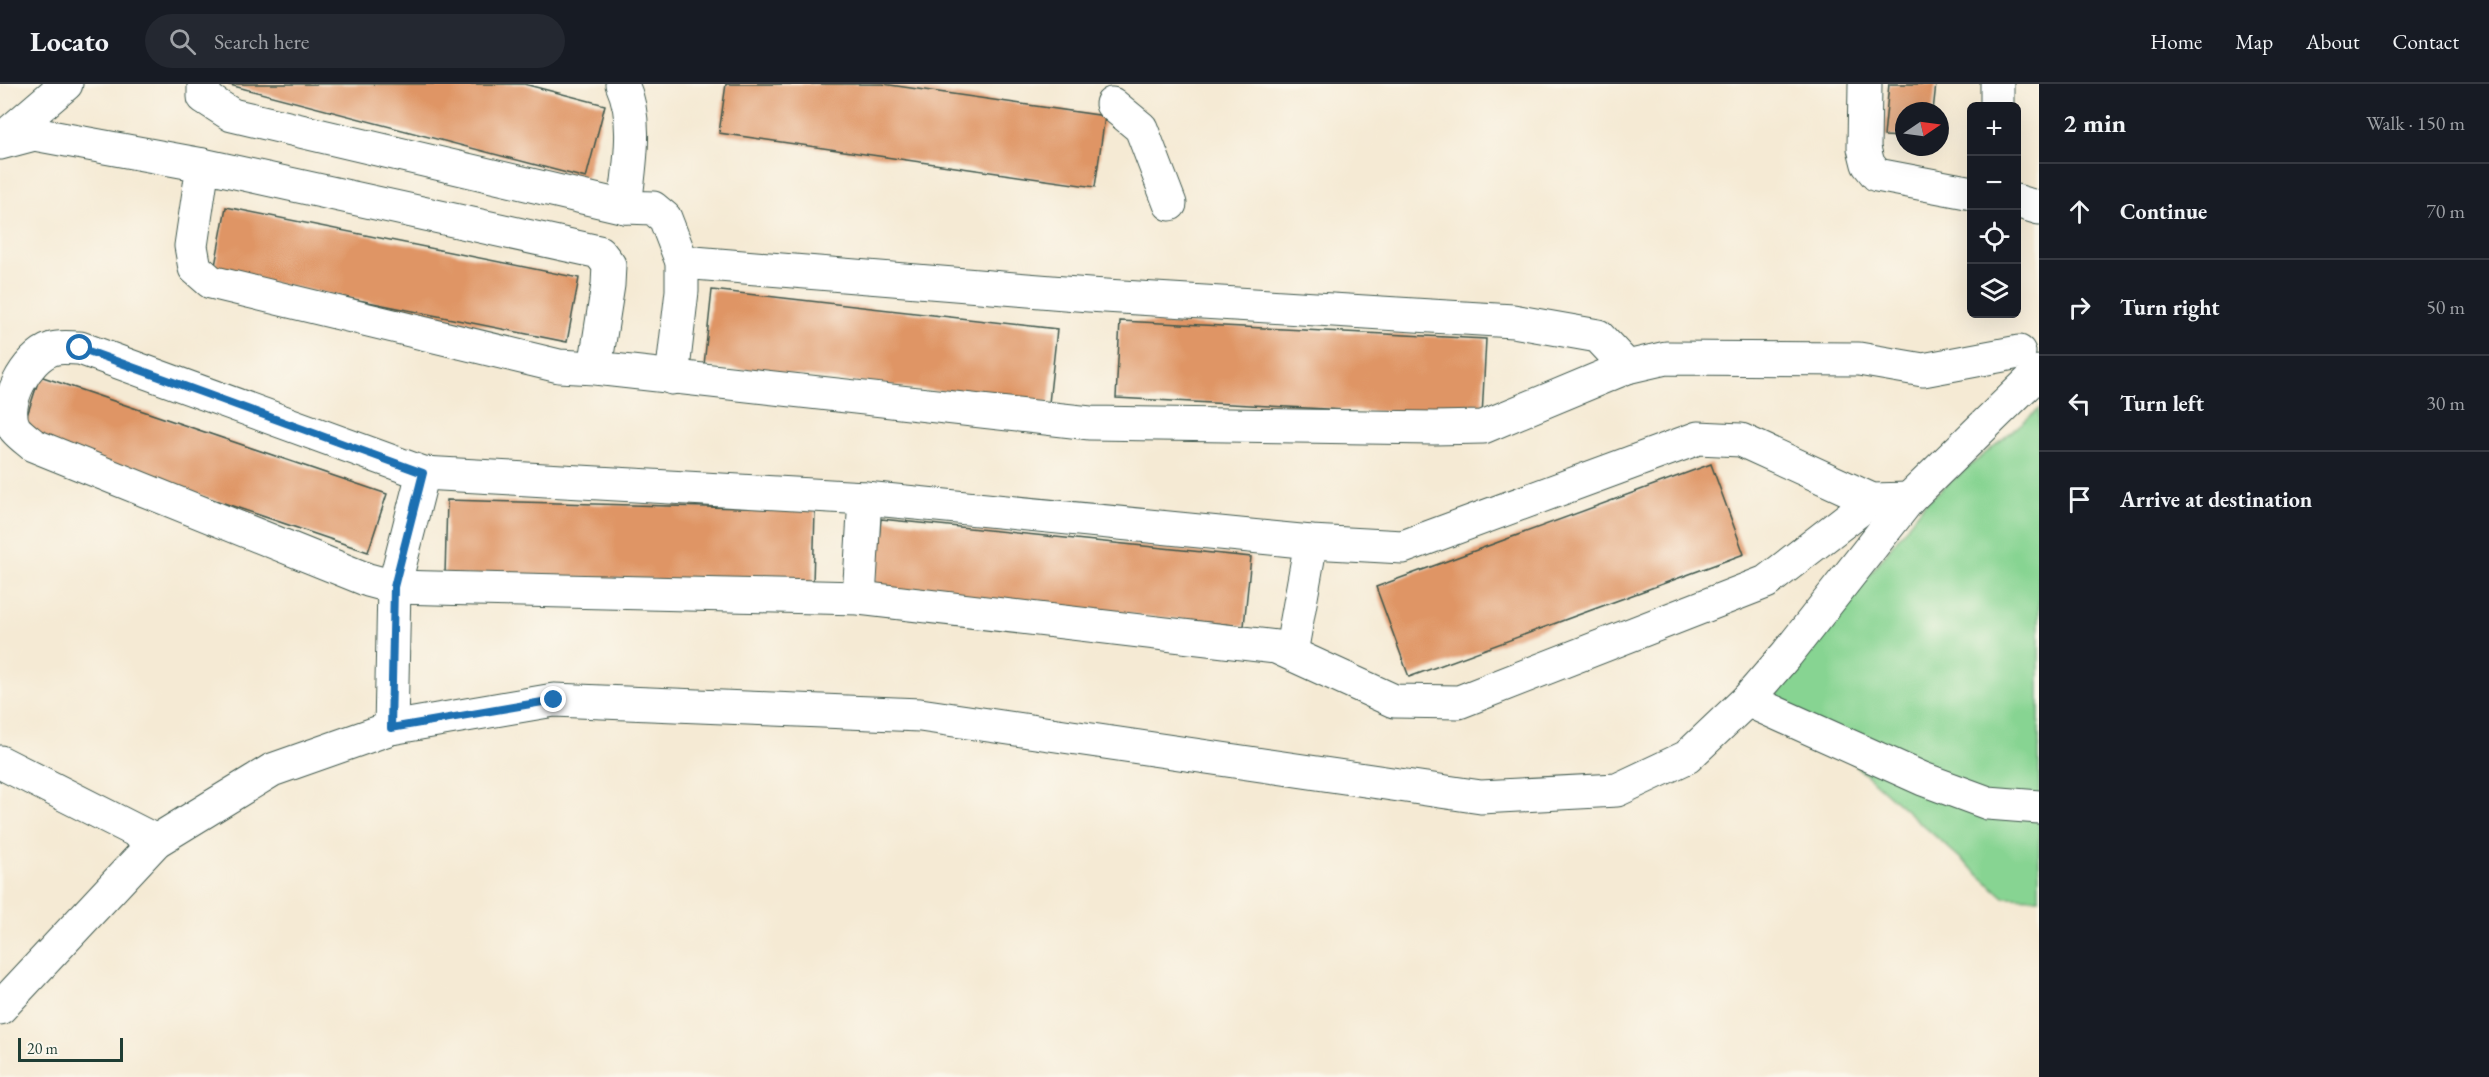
<!DOCTYPE html>
<html lang="en">
<head>
<meta charset="utf-8">
<style>
	body { margin:0; font-family:"EB Garamond",serif; background:#242831; color:#f1f3f6 }
	.controls { position:absolute; right:18px; top:18px; display:grid; overflow:hidden; border-radius:9px; box-shadow:0 6px 24px #0002 }
	.controls button { width:54px; height:54px; display:grid; place-items:center; padding:0; border:0; border-bottom:2px solid #363941; background:#171b24; color:#f1f3f6; font:30px sans-serif }
	.compass { position:absolute; left:1895px; top:18px; width:54px; height:54px; border-radius:50%; background:#171b24; box-shadow:0 6px 24px #0002; rotate:77deg }
	.scale { position:absolute; left:18px; bottom:15px; width:105px; box-sizing:border-box; padding-left:6px; border:3px solid #1f3d34; border-top:0; font-size:16px; line-height:21px; white-space:nowrap; color:#1f3d34; -webkit-text-stroke:4px #fbf7ec; paint-order:stroke }
	.stop { position:absolute; width:18px; height:18px; margin:-14px; border:4px solid #1f6fb2; border-radius:50%; background:#fff }
	.stop.end { background:#1f6fb2; border-color:#fff; box-shadow:0 2px 6px #0008 }
	.list { margin:0; padding:0; list-style:none }
	h2 { display:flex; justify-content:space-between; align-items:center; height:78px; margin:0; padding:0 24px; font-size:26px }
	h2 small { font-size:20px; font-weight:400; color:#9ea1a6 }
	.list li { display:grid; grid-template-columns:39px 1fr auto; gap:18px; align-items:center; box-sizing:border-box; height:96px; padding:0 24px; border-top:2px solid #363941 }
	.list b { display:block; font-size:22px; white-space:nowrap }
	.list em { font-size:20px; font-style:normal; color:#9ea1a6 }
	.icon { flex:none; width:33px; height:33px; fill:none; stroke:currentColor; stroke-width:2; stroke-linecap:round; stroke-linejoin:round }
	.map { position:relative; flex:none; width:2039px; height:993px; overflow:hidden }
	header { display:flex; align-items:center; gap:36px; box-sizing:border-box; height:84px; padding:0 30px; background:#171b24; border-bottom:2px solid #363941 }
	header strong { font-size:28px }
	nav { display:flex; gap:33px; margin-inline-start:auto; font-size:21px }
	.search { width:420px; height:54px; background:#242831; display:flex; align-items:center; gap:15px; box-sizing:border-box; padding:0 21px; border-radius:33px; color:#9ea1a6; font-size:22px }
	main { display:flex }
	aside { flex:1; background:#171b24 }
	.map>svg:first-child { display:block }
	.green { fill:#87d492; stroke:#538863; stroke-width:1.5 }
	.building { fill:#df9565 }
	.lines { fill:none; stroke-linecap:round; stroke-linejoin:round }
	.minor-casing { stroke:#3f574c; stroke-width:35 }
	.minor { stroke:#fff; stroke-width:33 }
	.route { stroke:#1f6fb2; stroke-width:8 }
</style>
</head>
<body>
<header>
<strong>Locato</strong>
<div class="search"><svg class="icon" aria-label="search" viewBox="0 0 24 24"><circle cx="10" cy="10" r="6"/><path d="M15 15l6 6"/></svg>Search here</div>
<nav><a>Home</a><a>Map</a><a>About</a><a>Contact</a></nav>
</header>
<main>
<div class="map">
<svg width="2039" height="993" viewBox="0 0 2039 993">
	<rect width="100%" height="100%" fill="#fbf7ec"/>
	<filter id="ink" filterUnits="userSpaceOnUse"><feTurbulence type="fractalNoise" baseFrequency=".0167" numOctaves="2"/><feDisplacementMap in="SourceGraphic" scale="12" xChannelSelector="R" yChannelSelector="G"/><feConvolveMatrix kernelMatrix="1 2 1 2 8 2 1 2 1" color-interpolation-filters="sRGB"/></filter>
	<filter id="wash" filterUnits="userSpaceOnUse"><feTurbulence type="fractalNoise" baseFrequency=".008" numOctaves="4" result="noise"/><feDisplacementMap in="SourceGraphic" scale="24" xChannelSelector="R" yChannelSelector="G"/><feGaussianBlur stdDeviation="1.35" result="paint"/><feColorMatrix in="noise" values="0 0 0 0 0 0 0 0 0 0 0 0 0 0 0 0 0 1.4 0 .05"/><feComposite in="paint" operator="in"/></filter>
	<g filter="url(#wash)">
		<rect width="100%" height="100%" fill="#f5ead4"/>
		<path class="green" d="M2039,325v489l-35,-1 -228,-202 149,-192z"/>
		<g id="blocks">
			<g class="building">
				<path d="M226,0h298l81,21 -19,73z"/>
				<path d="M726,0h157l222,32 -10,71 -376,-54z"/>
				<path d="M1889,0h47l-3,27h-29v26l-20,-1z"/>
				<path d="M226,123l353,71 -12,64 -353,-71z"/>
				<path d="M712,206l345,39 -8,74 -345,-38z"/>
				<path d="M1120,237l366,18 -4,78 -366,-19z"/>
				<path d="M40,292l347,118 -19,58 -347,-118z"/>
				<path d="M1711,380l33,90 -335,123 -33,-90z"/>
				<path d="M447,416l368,10 -2,74 -368,-9z"/>
				<path d="M881,435l370,38 -7,69 -370,-38z"/>
			</g>
		</g>
	</g>
	<g filter="url(#ink)">
		<use href="#blocks" fill-opacity="0" stroke="#3f574c" stroke-width="1.5"/>
		<g class="lines">
			<g class="minor-casing">
				<g id="minor">
					<path d="M204,0v13l28,18 393,92"/>
					<path d="M622,0c17,37 7,84 3,123l28,1 12,10 17,44v29l-10,87"/>
					<path d="M1865,0l-1,64 4,16 9,11 95,18"/>
					<path d="M1997,0v22"/>
					<path d="M1112,20l29,24 29,76"/>
					<path d="M1,56l65,-56"/>
					<path d="M0,59l34,-9 169,31"/>
					<path d="M2016,117l23,7"/>
					<path d="M682,178l407,33 424,26 85,15 29,31"/>
					<path d="M595,284l13,-83 1,-20 -10,-13 -396,-87 -12,81 4,22 16,14 348,84 36,2 495,55 344,5 49,-1 144,-60 39,-9 193,1 64,11 96,-18"/>
					<path d="M1872,416l-131,-60 -43,-2 -295,109 -92,-5 -446,-44 -442,-25 -343,-125c-8,0 -20,-2 -28,1 -25,8 -52,56 -37,80 5,6 12,11 18,16l335,135 26,7 465,11 417,49 118,54 65,1 307,-120 106,-82 37,-1"/>
					<path d="M859,514l6,-100"/>
					<path d="M1291,569l20,-111"/>
					<path d="M1747,616l176,79 65,24 51,4"/>
					<path d="M391,644l3,-141 29,-114"/>
					<path d="M0,678l156,79"/>
					<path d="M0,924l156,-167 116,-71 119,-42 163,-28 366,15 561,82 136,-7 70,-33 60,-57 40,-46 122,-155 130,-127"/>
				</g>
			</g>
			<use href="#minor" class="minor"/>
		</g>
	</g>
	<g class="lines" filter="url(#ink)">
		<path class="route" d="M80,264l343,125 -29,114 -3,141 163,-28"/>
	</g>
</svg>
<div class="controls">
<button>+</button>
<button>−</button>
<button><svg class="icon" aria-label="locate" viewBox="0 0 24 24"><circle cx="12" cy="12" r="6"/><path d="M12 2v4M12 18v4M2 12h4M18 12h4"/></svg></button>
<button><svg class="icon" aria-label="layers" viewBox="0 0 24 24"><path d="M12 4l9 5-9 5-9-5zM3 14l9 5 9-5"/></svg></button>
</div>
<svg class="compass" viewBox="-18 -18 36 36"><path d="M0-13l5 13h-10z" fill="#e53935"/><path d="M0 13l5-13h-10z" fill="#9ea1a6"/></svg>
<div class="scale">20 m</div>
<div class="stop" style="left:80px;top:264px"></div>
<div class="stop end" style="left:554px;top:616px"></div>
</div>
<aside>
<h2>2 min<small>Walk · 150 m</small></h2>
<ul class="list">
<li><svg class="icon" aria-label="ahead" viewBox="0 0 24 24"><path d="M12 20V5M6 11l6-6 6 6"/></svg><div><b>Continue</b></div><em>70 m</em></li>
<li><svg class="icon" aria-label="right" viewBox="0 0 24 24"><path d="M7 20v-9h11M14 6l5 5-5 5"/></svg><div><b>Turn right</b></div><em>50 m</em></li>
<li><svg class="icon" aria-label="left" viewBox="0 0 24 24"><path d="M17 20v-9H6M10 6l-5 5 5 5"/></svg><div><b>Turn left</b></div><em>30 m</em></li>
<li><svg class="icon" aria-label="arrive" viewBox="0 0 24 24"><path d="M6 21V4h12l-3 4 3 4H6"/></svg><div><b>Arrive at destination</b></div></li>
</ul>
</aside>
</main>
</body>
</html>
